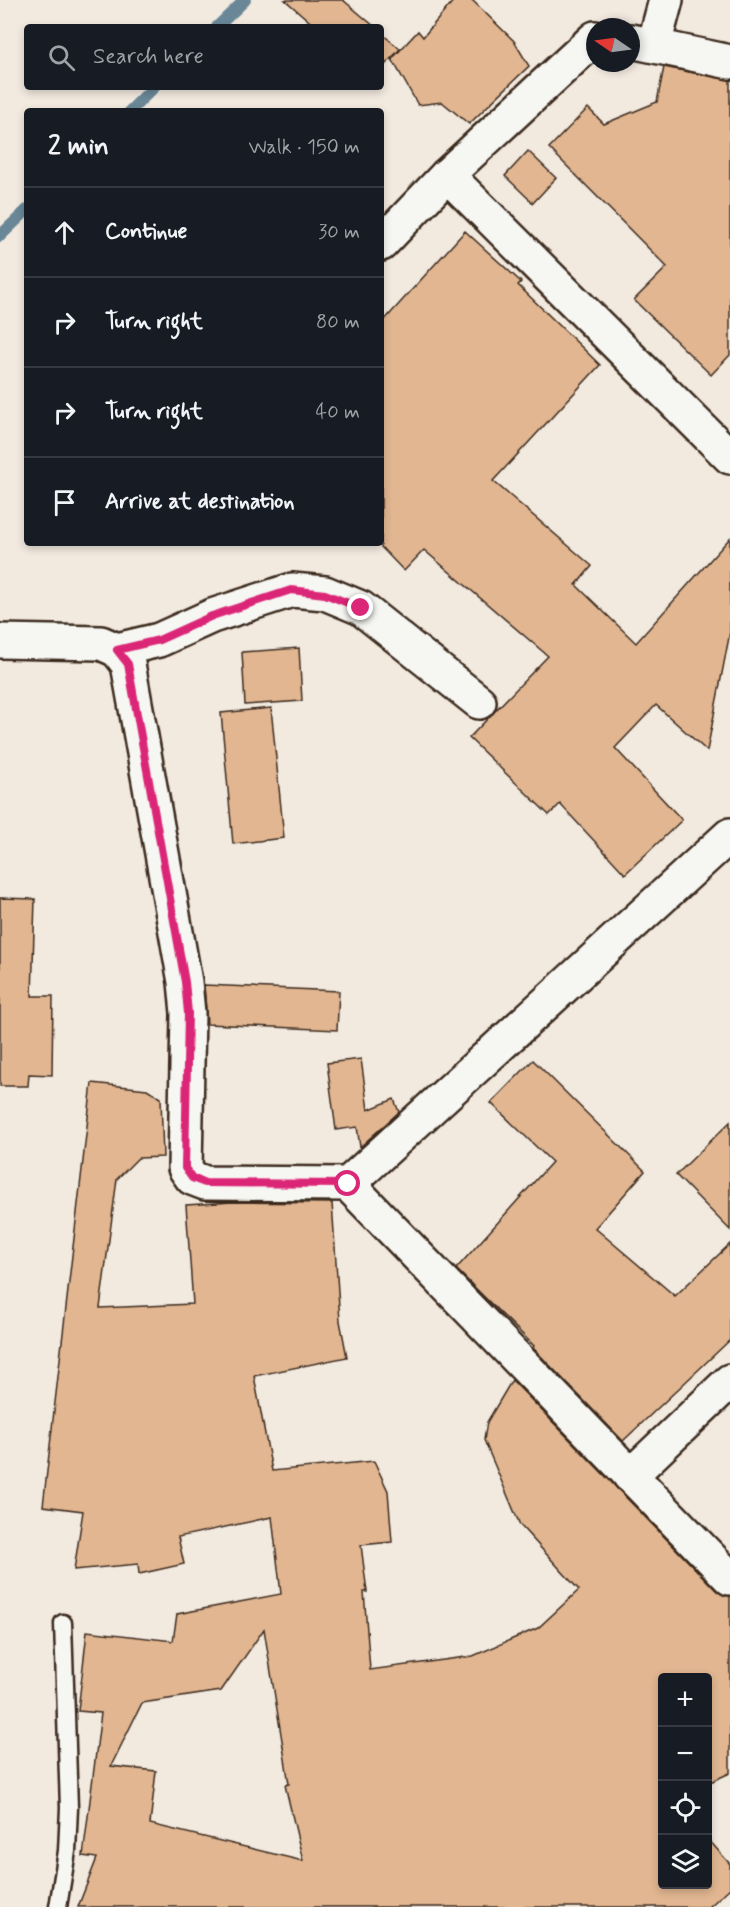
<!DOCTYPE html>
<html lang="en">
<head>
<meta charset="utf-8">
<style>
	body { margin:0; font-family:Mynerve,sans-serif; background:#20242c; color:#f1f3f6 }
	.controls { position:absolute; right:18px; bottom:18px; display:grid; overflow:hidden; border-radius:6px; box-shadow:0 3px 9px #0003 }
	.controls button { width:54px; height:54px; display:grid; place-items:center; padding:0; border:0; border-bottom:2px solid #363941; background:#171b24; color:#f1f3f6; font:30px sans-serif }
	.compass { position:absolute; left:586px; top:18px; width:54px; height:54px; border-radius:50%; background:#171b24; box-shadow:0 3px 9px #0003; rotate:283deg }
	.stop { position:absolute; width:18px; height:18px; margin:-14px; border:4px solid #db2777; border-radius:50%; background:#fff }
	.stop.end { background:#db2777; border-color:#fff; box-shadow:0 2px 6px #0008 }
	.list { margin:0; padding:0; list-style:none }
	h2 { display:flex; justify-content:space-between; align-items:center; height:78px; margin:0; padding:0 24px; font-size:26px }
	h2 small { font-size:20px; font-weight:400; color:#9ea1a6 }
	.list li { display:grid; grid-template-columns:39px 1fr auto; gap:18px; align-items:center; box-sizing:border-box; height:90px; padding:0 24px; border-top:2px solid #363941 }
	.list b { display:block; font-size:22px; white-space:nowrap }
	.list em { font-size:20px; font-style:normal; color:#9ea1a6 }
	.icon { flex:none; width:33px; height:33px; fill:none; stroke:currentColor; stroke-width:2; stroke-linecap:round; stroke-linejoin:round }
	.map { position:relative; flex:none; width:730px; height:1907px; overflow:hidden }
	.search { position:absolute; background:#171b24; box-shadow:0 3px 9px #0003; left:24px; top:24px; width:360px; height:66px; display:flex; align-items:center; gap:15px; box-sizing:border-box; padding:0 21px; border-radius:6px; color:#9ea1a6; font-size:22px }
	.panel { position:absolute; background:#171b24; box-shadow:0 3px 9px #0003; left:24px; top:108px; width:360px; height:438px; border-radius:6px }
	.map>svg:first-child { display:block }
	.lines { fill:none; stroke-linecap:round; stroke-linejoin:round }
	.stream { stroke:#698797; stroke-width:12 }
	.building { fill:#e1b691; stroke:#3b2a1e; stroke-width:1.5; fill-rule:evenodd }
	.service-casing { stroke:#3b2a1e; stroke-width:21 }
	.minor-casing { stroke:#3b2a1e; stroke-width:38 }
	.service { stroke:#f6f6f2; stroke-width:16 }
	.minor { stroke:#f6f6f2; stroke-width:33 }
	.route { stroke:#db2777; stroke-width:8 }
</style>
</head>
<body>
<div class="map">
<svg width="730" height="1907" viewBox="0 0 730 1907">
	<rect width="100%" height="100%" fill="#f2e9df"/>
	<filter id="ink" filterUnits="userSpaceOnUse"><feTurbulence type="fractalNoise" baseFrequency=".0167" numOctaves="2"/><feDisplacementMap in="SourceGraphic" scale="12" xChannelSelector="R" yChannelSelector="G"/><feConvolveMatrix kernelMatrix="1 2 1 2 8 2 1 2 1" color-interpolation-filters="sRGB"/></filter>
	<g filter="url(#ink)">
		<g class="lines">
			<g class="stream">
				<path d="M217,27l28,-27"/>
				<path d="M130,111l24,-24"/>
				<path d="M0,236l27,-26"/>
			</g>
		</g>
		<g class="building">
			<path d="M285,0h58l32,27h-59z"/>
			<path d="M454,0h18l42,41 15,25 -60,58 -27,-22 -24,3 -26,-46 26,-28 5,6z"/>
			<path d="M381,33l19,16 -19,20z"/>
			<path d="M664,67l66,13v275l-19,20 -77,-75 33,-33 -118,-119 39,-40 16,16 53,-22z"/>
			<path d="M528,151l28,27 -23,25 -28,-27z"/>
			<path d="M465,231l56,51 -3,3 82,80 -107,116 99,85 -16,19 60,58 94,-105v94l-23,119 -51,-46 -41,43 67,72 -57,54 -65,-70 -11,11 -80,-77 79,-82 -124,-106 -20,21 -23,-24v-223z"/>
			<path d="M299,648l3,53 -57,4 -3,-53z"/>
			<path d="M271,708l13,130 -51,6 -12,-131z"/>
			<path d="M0,898l35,1 -3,97h21l-1,79 -23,-1 -1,12h-28z"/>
			<path d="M204,985l135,6 -2,39 -130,-6z"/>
			<path d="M361,1059l7,51 26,-11 5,13 -39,35 -3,-20 -21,3 -9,-67z"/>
			<path d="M533,1060l112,111 -50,57 80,68 55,-52v96l-107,101 -90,-93 1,-2 -78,-77 96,-107 -61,-59z"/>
			<path d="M92,1083l55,6 14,9 2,59 -25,1 -21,21 -17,129 93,-4 -7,-99 47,-3 99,1 8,118 7,36 -93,19 18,95 102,-10 14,30 4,51 -31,3 6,47h-3l6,78 103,-14 65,-28 41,-38 -59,-65 -36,-85 3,-18 25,-42 205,211 13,5v177l-22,10v-106h-45v207h45v-45l22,25v24l-21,19h-631l19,-49 -14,-2 18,-143 -23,-2 9,-80 86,10 4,-27 104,-20 -9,-77 -94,20 6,27 -45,10 -1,-10 -64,6 9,-59 -40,-5zM264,1629l25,155 -4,1 18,76 -153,-37 6,-53 -45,-5 31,-63 79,-12z"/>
			<path d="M730,1122v108l-54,-55z"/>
		</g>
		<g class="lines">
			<g class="service-casing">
				<path id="service" d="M58,1907l9,-56 2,-43 -6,-185"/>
			</g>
			<g class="minor-casing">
				<g id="minor">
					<path d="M631,41l99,21"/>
					<path d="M654,45l12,-45"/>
					<path d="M447,175l283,282"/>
					<path d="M381,244l66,-69 148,-137"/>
					<path d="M0,641l101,2 16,7 11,14 57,318 3,31 -3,155 7,10 13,5 143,1 382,-349"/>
					<path d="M117,650l42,-10 53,-24 80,-26 33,3 36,15 118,94"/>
					<path d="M348,1184l382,394"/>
					<path d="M630,1476l100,-95"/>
				</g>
			</g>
			<use href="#service" class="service"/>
			<use href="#minor" class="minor"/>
		</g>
	</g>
	<g class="lines" filter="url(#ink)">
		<path class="route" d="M348,1184l-143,-1 -13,-5 -7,-10 3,-155 -3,-31 -57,-318 -11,-14 42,-10 53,-24 79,-26 34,4 36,14"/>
	</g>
</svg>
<div class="controls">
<button>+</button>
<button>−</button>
<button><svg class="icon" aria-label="locate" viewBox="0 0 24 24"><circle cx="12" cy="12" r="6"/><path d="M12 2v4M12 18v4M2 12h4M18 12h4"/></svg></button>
<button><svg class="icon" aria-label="layers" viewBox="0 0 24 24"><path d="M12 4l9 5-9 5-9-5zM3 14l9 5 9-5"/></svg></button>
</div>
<svg class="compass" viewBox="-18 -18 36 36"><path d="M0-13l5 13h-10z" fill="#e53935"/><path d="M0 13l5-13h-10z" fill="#9ea1a6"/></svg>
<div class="stop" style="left:348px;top:1184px"></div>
<div class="stop end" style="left:361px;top:608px"></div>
<div class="search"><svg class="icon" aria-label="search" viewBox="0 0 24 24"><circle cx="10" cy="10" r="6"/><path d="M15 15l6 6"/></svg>Search here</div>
<section class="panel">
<h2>2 min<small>Walk · 150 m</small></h2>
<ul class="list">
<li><svg class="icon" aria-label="ahead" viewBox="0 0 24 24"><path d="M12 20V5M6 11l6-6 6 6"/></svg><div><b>Continue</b></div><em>30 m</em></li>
<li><svg class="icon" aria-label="right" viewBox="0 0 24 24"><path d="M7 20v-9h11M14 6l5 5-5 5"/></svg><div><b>Turn right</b></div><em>80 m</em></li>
<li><svg class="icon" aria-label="right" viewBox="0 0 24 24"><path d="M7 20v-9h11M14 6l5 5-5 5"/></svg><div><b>Turn right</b></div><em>40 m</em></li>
<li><svg class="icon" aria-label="arrive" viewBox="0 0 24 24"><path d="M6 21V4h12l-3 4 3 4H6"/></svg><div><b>Arrive at destination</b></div></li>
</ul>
</section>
</div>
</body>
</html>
